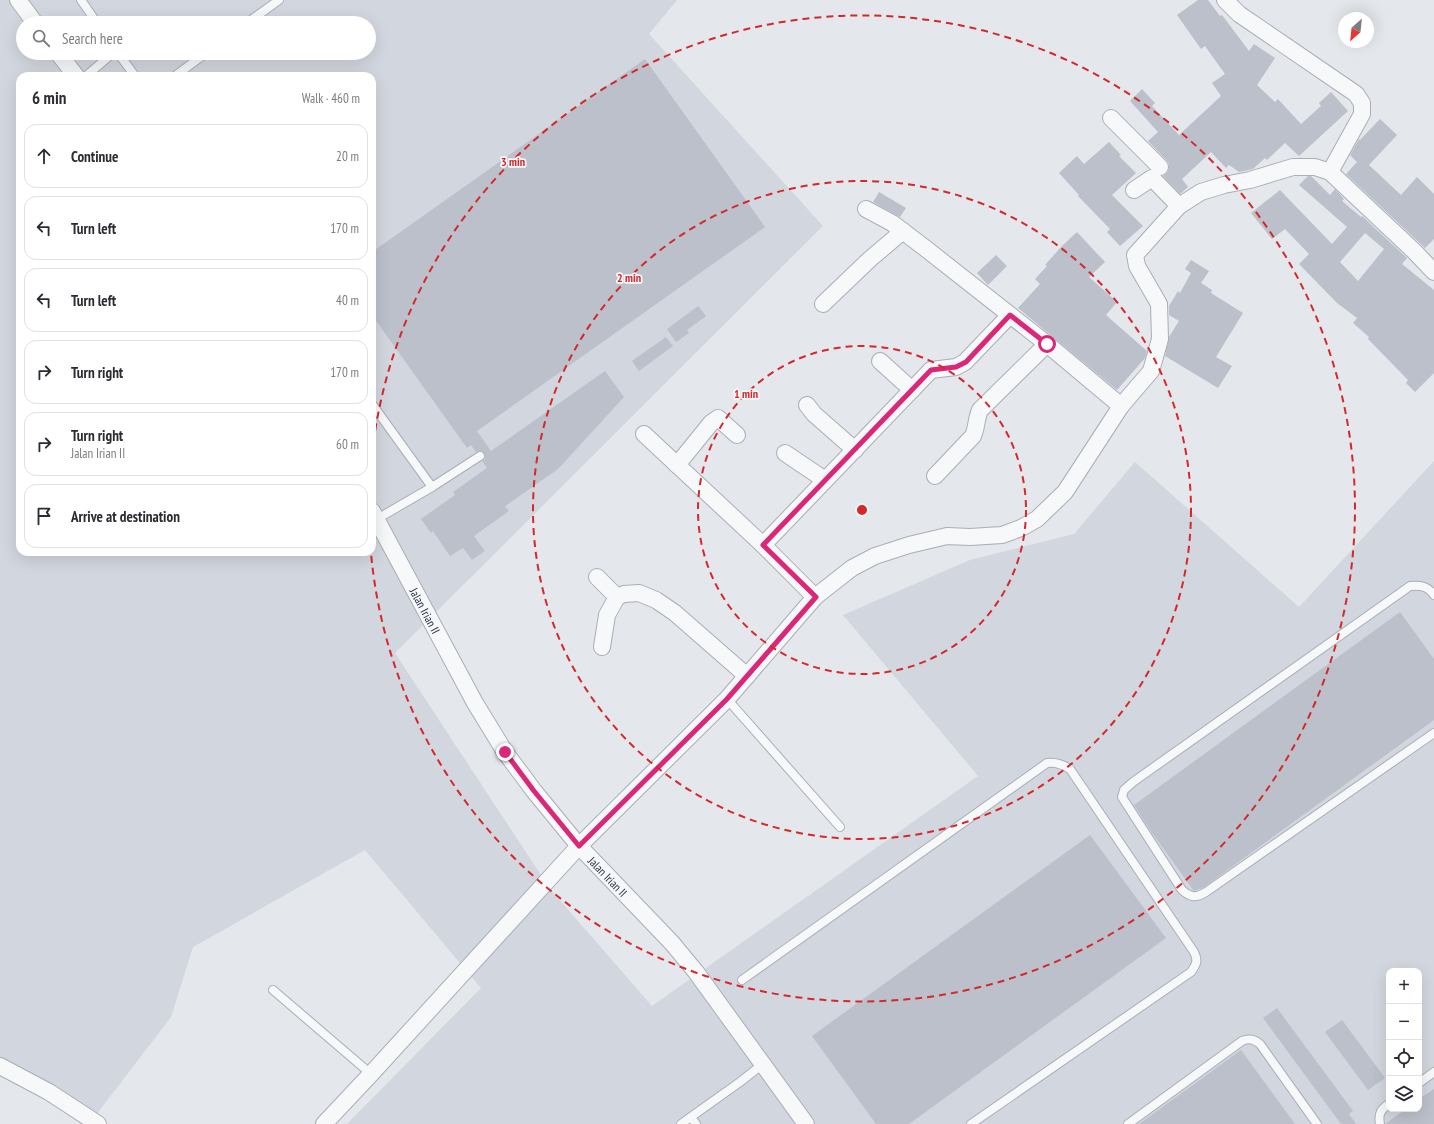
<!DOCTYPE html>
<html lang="en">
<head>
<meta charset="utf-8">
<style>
	body { margin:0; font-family:"PT Sans Narrow",sans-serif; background:#f2f2f3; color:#2b2b33 }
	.controls { position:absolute; right:12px; bottom:12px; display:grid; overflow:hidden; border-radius:8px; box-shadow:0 4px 16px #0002 }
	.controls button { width:36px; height:36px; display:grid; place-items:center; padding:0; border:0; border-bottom:1px solid #e1e1e2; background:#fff; color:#2b2b33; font:20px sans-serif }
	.compass { position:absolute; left:1338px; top:12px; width:36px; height:36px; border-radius:50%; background:#fff; box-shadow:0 4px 16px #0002; rotate:207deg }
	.stop { position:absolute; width:12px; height:12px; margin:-9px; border:3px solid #db2777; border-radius:50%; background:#fff }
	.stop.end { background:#db2777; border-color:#fff; box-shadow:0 1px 4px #0008 }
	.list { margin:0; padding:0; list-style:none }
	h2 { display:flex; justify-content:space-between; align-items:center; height:52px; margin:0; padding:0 16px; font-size:17px }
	h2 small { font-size:13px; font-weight:400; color:#7c7c81 }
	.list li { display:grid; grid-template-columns:26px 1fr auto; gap:12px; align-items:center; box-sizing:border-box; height:64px; margin:0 8px 8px; padding:0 8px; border:1px solid #e1e1e2; border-radius:12px }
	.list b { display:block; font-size:15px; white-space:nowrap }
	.list p { margin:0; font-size:13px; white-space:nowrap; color:#7c7c81 }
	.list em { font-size:13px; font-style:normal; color:#7c7c81 }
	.icon { flex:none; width:22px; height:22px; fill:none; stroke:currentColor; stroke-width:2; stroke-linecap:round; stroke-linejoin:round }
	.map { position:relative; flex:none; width:1434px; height:1124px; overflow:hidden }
	.search { position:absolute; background:#fff; box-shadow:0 4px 16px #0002; left:16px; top:16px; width:360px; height:44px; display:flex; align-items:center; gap:10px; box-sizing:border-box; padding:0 14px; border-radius:22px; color:#7c7c81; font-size:15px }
	.panel { position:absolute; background:#fff; box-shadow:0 4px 16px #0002; left:16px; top:72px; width:360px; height:484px; border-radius:12px }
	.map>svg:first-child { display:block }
	.built { fill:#d2d6de; fill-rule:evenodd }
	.building { fill:#bbc0ca; fill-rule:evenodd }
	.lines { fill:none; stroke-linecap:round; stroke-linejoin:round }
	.service-casing { stroke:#a9aeb7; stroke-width:10 }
	.minor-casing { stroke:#a9aeb7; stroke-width:18 }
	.service { stroke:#f7f8fa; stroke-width:8 }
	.minor { stroke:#f7f8fa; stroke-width:16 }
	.route { stroke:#db2777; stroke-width:5 }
	.ring { fill:none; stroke:#d62828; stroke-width:2; stroke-dasharray:7 5 }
	.labels { text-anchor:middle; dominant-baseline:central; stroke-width:3.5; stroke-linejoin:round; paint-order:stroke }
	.street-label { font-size:12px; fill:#2b3445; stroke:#f4f6f9 }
	.centre { fill:#d62828; stroke:#f4f6f9; stroke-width:2 }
	.ring-label { font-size:12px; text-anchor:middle; font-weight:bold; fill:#d62828; stroke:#f4f6f9; stroke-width:3.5; stroke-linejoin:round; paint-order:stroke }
</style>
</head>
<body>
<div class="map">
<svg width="1434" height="1124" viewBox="0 0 1434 1124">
	<rect width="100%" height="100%" fill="#e4e7ec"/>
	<path class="built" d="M0,0h677l-28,34 174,192 -428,427 155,236 102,117 326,-230 -135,-161 127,-55 104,-26 61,-72 164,145 135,-146v663h-1087l134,-136 -116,-138 -172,97 -22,70 -75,98 -96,-51zM23,23h346v30h-346zM20,76h352v476h-352zM1389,971h30v138h-30z"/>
	<g class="building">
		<path d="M1198,0h10l12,16 2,-1 27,36 5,-7 21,14 -18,27 18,17 3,-3 23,25 20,-18 -2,-3 12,-11 17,19 -49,45 -14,-13 -18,17 -2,-2 -12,11 -14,3 -10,-7 -3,3 -15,-16 -29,27 6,8 -8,7 -17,-18 4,-3 2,-4v-5l-2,-3 -19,-20 10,-9 -28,-31 12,-12 13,14 -3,3 27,29 42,-39 -9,-13 13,-9 -20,-28 -4,3 -24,-34z"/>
		<path d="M645,59l120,168 -288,204 14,20 114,-80 19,26 -66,72 -53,37 4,5 -35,25 11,15 -13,9 -9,-12 -13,8 -17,-25 -2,2 -10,-14 34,-24 -2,-3 34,-24 -5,-7 3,-2v-4l-3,-4 -6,1 -5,-7 -4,3 -95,-133v-63z"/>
		<path d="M1380,119l17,16 -28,30 32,30 16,-18 17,17v45l-9,9 -79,-74 11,-12 -7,-7 9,-16 1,1z"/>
		<path d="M1109,142l12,13 -2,1 17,17 -24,22 31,31 -23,20 -13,-14 3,-3 -32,-33 1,-1 -20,-22 18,-17 7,8z"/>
		<path d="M1308,176h3l19,19 5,-6 9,10 -2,2 19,16 1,-1 45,42 -5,6 32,26v83l-19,19 -9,-9 2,-3 -40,-41 1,-2 -16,-14 4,-5 -20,-15 -38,-39 10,-10 -24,-25 -13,10 -21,-26 29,-23 52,54 15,-17 -48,-42zM1365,233l19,16 -26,32 -18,-19z"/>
		<path d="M879,192l27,16 -6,9 -27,-15z"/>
		<path d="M1077,232l28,30 -16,15 28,25 -11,13 41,36 -2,7 -28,32 -99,-82 22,-24 -5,-5 12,-13 -2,-1 17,-19z"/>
		<path d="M996,255l11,11 -19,19 -11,-12z"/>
		<path d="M1191,260l18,11 -8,12 11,7 -1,3 32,20 -27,44 16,9 -14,22 -53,-32 4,-19 10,-16 -10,-6v-9l9,-15 2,2 11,-20 -6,-4z"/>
		<path d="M698,306l8,10 -19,14 2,3 -13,9 -9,-13z"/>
		<path d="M666,337l7,9 -34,25 -7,-10z"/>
		<path d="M1400,612l34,47v61l-230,167 -10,4 -44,-61 -16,-25z"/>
		<path d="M1090,835l76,103 -257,186h-33l-64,-88z"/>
		<path d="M1277,1008l76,103 -4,3 7,10h-15l-78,-106z"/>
		<path d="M1342,1020l43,58 -17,12 -43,-58z"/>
		<path d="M1241,1050l54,74h-156z"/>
		<path d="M1434,1089v35h-49l21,-15h13v-10z"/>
	</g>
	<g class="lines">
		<g class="service-casing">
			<g id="service">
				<path d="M81,0l16,23"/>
				<path d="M247,23l32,-23"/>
				<path d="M118,53l17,23"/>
				<path d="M86,76l27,-23"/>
				<path d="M175,76l31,-23"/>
				<path d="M372,404l60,83"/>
				<path d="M377,519l55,-32 48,-31"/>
				<path d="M1434,595c-6,-9 -14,-10 -24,-9l-277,196 -9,8 -2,7 60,93c9,8 14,8 24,2l228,-159"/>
				<path d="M727,699l113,128"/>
				<path d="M742,980l305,-217c9,-1 15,1 23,6l124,183c4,8 3,12 -3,20l-220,152"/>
				<path d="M273,990l98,84"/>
				<path d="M1419,1083l15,-11"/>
				<path d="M691,1117l5,7"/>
				<path d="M681,1124l59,-42 23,-18"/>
				<path d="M1128,1124l114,-83c7,-3 12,-2 18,3l57,80"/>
				<path d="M1380,1124c-2,-10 1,-15 9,-20"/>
			</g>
		</g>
		<g class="minor-casing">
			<g id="minor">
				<path d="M18,0l17,23"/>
				<path d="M1225,0l14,14 117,80 6,9v11l-32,58"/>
				<path d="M58,53l18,23"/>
				<path d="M1111,118l49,49"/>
				<path d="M1134,190l18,-12 27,28"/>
				<path d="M866,209l26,14 33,25 122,96 74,62"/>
				<path d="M823,304l47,-45 33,-28"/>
				<path d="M880,361l32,29"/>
				<path d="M807,405l7,9 41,36"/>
				<path d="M644,434l119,111 52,52"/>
				<path d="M785,453l40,27"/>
				<path d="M677,465l34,-42 7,-5 19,17"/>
				<path d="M935,476l38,-40c4,-9 3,-17 7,-26l67,-66"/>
				<path id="s1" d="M372,511l103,192 30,49 29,39 45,55 93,97 24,29 110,152"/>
				<path d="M763,545l168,-175 25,-3 9,-5 45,-47"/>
				<path d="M597,577l20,20 7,-3 15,-1 17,7 19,13 72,63"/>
				<path d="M602,647l5,-32 10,-18"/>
				<path d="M0,1066l49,26 49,32"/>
				<path d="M324,1124l47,-50 208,-228 148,-147 88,-102 37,-29 23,-12 34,-11 38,-9 23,1 32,-2 19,-7 16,-9 28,-27 56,-86 30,-35 9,-32 -1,-35 -22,-38 -2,-11 44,-49 22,-14 23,-7 26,-5 43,-13h22l15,5 84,79 20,21"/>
			</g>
		</g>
		<use href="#service" class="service"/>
		<use href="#minor" class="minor"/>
	</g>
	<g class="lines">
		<path class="route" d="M505,752l29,39 45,55 148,-147 89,-102 -53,-52 168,-175 25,-3 10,-5 44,-47 37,29"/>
	</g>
	<g class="ring">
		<circle cx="862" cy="510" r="164"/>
		<circle cx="862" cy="510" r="329"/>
		<path d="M372 454A493 493 0 1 1 371 553"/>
	</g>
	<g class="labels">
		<g class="street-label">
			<text stroke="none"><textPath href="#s1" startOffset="113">Jalan Irian II</textPath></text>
			<text stroke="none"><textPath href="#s1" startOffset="437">Jalan Irian II</textPath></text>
		</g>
	</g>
	<circle cx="862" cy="510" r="6" class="centre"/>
	<g class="ring-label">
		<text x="513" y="166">3 min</text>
		<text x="629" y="282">2 min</text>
		<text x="746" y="398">1 min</text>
	</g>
</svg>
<div class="controls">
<button>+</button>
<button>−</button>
<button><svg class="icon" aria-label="locate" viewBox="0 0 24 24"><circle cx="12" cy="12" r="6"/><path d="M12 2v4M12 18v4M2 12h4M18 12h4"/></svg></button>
<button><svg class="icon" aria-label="layers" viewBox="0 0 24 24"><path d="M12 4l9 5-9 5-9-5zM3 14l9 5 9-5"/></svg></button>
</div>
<svg class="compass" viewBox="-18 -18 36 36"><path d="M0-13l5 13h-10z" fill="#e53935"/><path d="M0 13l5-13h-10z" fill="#7c7c81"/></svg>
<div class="stop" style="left:1047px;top:344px"></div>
<div class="stop end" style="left:505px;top:752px"></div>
<div class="search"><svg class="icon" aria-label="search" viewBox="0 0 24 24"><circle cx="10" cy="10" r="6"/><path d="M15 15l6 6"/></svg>Search here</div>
<section class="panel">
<h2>6 min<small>Walk · 460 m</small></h2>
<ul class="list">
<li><svg class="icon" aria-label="ahead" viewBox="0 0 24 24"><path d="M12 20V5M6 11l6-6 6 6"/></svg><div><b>Continue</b></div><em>20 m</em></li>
<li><svg class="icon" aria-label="left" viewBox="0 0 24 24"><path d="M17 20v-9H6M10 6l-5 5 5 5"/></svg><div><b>Turn left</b></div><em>170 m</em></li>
<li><svg class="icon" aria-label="left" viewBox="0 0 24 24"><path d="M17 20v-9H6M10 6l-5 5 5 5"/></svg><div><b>Turn left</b></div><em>40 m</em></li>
<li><svg class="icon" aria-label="right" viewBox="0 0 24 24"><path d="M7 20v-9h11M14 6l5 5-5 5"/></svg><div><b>Turn right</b></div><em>170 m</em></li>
<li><svg class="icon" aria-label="right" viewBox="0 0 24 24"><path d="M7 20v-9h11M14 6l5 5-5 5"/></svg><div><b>Turn right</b><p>Jalan Irian II</p></div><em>60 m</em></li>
<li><svg class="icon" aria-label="arrive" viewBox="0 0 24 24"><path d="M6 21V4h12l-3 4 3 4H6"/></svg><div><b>Arrive at destination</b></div></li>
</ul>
</section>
</div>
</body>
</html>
